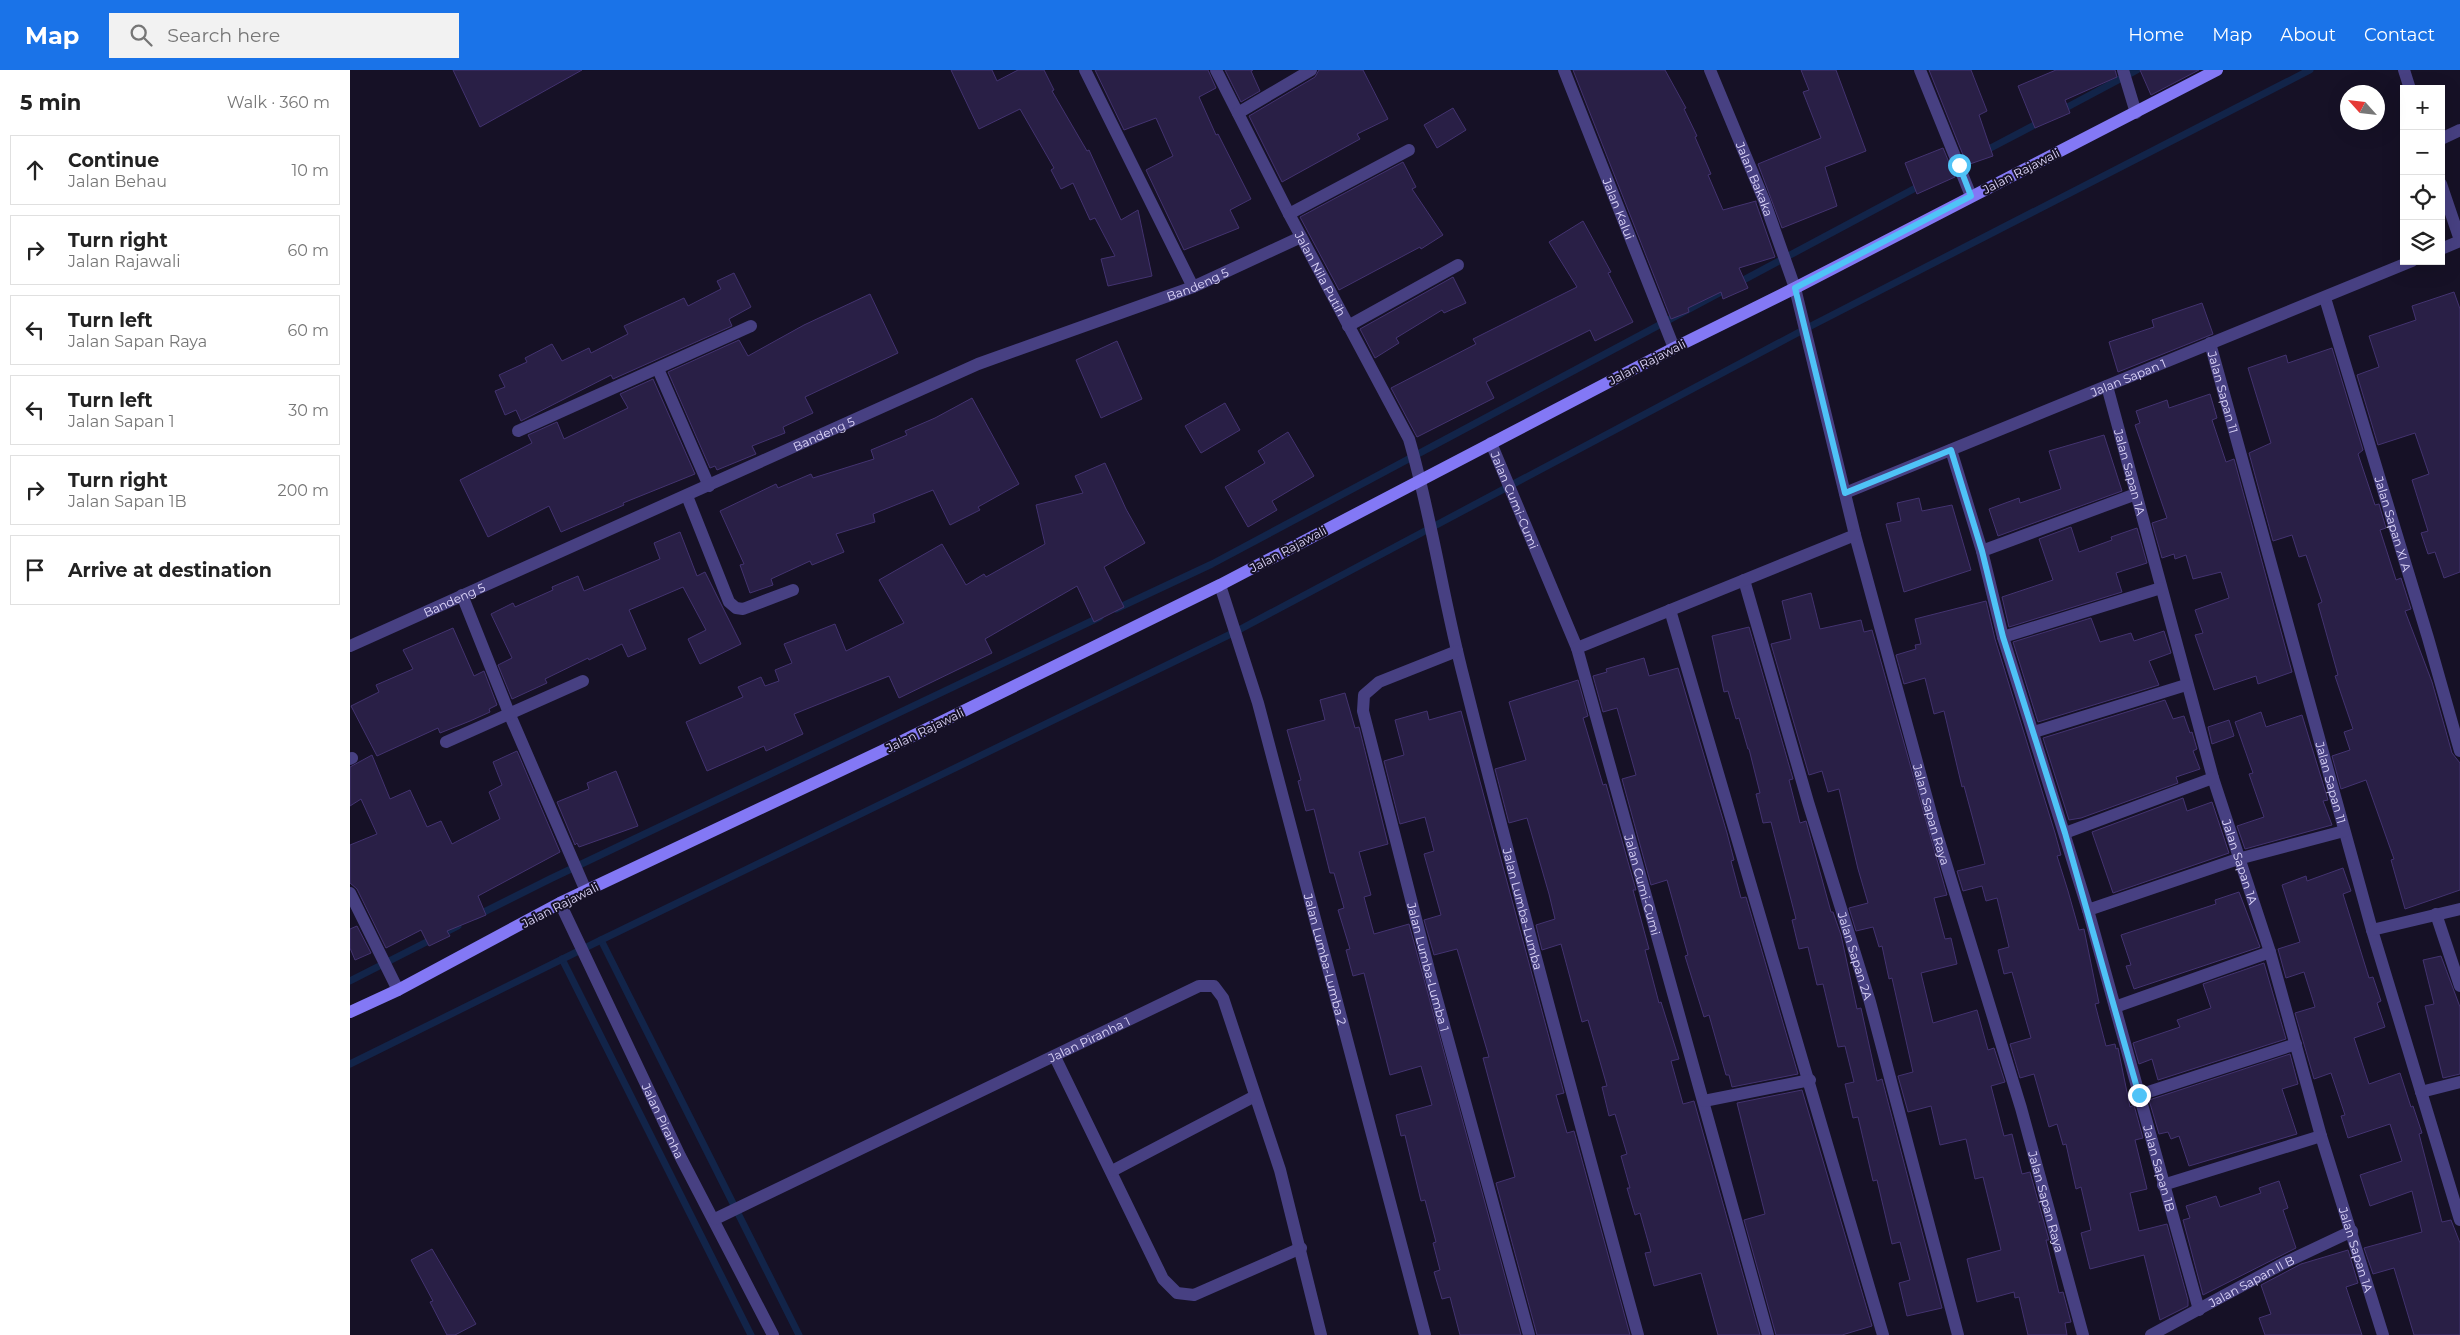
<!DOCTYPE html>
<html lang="en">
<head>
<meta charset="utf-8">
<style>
	body { margin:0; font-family:Montserrat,sans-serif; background:#f2f2f2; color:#222 }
	.controls { position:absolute; right:15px; top:15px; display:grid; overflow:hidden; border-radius:0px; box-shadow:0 5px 20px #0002 }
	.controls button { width:45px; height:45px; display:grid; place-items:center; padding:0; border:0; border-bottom:1px solid #e0e0e0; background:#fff; color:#222; font:25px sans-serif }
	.compass { position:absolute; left:1990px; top:15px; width:45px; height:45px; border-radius:50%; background:#fff; box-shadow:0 5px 20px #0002; rotate:297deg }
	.stop { position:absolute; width:15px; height:15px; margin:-11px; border:4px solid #4fc3f7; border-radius:50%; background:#fff }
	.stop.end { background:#4fc3f7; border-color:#fff; box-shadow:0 1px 5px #0008 }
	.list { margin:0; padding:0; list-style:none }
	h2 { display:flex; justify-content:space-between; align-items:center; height:65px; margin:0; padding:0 20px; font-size:21px }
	h2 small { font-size:16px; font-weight:400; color:#767676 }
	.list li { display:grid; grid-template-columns:32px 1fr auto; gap:15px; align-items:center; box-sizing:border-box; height:70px; margin:0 10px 10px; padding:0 10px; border:1px solid #e0e0e0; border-radius:0px }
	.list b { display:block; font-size:19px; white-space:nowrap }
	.list p { margin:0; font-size:16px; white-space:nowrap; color:#767676 }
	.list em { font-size:16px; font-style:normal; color:#767676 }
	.icon { flex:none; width:28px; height:28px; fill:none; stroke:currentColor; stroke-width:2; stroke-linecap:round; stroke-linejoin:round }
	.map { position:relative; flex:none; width:2110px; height:1265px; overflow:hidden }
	header { display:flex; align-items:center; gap:30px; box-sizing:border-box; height:70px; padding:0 25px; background:#1a73e8; color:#fff }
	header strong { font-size:24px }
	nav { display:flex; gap:28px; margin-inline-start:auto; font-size:18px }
	.search { width:350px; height:45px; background:#f2f2f2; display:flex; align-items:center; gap:12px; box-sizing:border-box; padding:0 18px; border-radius:0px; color:#767676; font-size:19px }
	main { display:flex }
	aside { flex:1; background:#fff }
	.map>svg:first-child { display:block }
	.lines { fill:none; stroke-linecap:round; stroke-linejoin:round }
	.stream { stroke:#122449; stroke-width:7 }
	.building { fill:#291f46; stroke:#433370 }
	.street { stroke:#474082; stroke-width:12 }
	.secondary { stroke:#8378f5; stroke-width:12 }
	.route { stroke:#4fc3f7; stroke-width:6 }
	.labels { text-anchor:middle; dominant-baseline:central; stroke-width:4; stroke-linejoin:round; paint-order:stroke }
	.street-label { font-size:12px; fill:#e0d9fc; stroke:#161126 }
</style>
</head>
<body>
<header>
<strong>Map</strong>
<div class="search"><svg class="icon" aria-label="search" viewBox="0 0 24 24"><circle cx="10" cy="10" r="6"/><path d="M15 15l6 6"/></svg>Search here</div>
<nav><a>Home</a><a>Map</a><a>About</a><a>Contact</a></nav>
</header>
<main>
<aside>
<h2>5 min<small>Walk · 360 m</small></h2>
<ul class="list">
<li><svg class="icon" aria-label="ahead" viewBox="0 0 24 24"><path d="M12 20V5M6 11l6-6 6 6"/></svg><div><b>Continue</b><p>Jalan Behau</p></div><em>10 m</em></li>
<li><svg class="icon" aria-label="right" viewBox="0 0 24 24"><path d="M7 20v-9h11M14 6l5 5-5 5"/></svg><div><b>Turn right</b><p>Jalan Rajawali</p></div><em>60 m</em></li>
<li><svg class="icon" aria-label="left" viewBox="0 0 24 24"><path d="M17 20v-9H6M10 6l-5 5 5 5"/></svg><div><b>Turn left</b><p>Jalan Sapan Raya</p></div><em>60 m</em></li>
<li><svg class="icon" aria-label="left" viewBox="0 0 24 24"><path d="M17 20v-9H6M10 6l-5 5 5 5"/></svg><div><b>Turn left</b><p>Jalan Sapan 1</p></div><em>30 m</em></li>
<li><svg class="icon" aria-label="right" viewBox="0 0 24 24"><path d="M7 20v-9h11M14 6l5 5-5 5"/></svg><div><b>Turn right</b><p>Jalan Sapan 1B</p></div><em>200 m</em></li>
<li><svg class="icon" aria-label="arrive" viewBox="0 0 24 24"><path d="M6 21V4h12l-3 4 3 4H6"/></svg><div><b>Arrive at destination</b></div></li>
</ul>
</aside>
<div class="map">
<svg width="2110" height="1265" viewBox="0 0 2110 1265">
	<rect width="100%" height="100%" fill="#161126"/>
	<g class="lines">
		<g class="stream">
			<path d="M1710,41l77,-41"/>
			<path d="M1633,82l59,-31"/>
			<path d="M766,539l96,-45 711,-380"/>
			<path d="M126,846l74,-37 550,-262"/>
			<path d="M251,870l198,395"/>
			<path d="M212,889l189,376"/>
			<path d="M0,911l108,-55"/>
			<path d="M0,994l251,-124 634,-308 570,-303 505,-259"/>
		</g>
	</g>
	<g class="building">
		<path d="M103,0h129l-102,57z"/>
		<path d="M601,0h41l5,11 21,-11h26l10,20 -2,1 35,60 2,-1 32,70 17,-10 14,66 -44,10 -7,-27 14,-3 -20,-38 -5,2 -17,-37 -12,6 -10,-19 3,-2 -34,-59 -41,20z"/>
		<path d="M745,0h113l8,18 -17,9 17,38 2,-1 33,65 -21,11 9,18 -55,22 -38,-80 27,-14 -17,-38 -32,12z"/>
		<path d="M875,0h28l-2,1 9,20 -19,11z"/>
		<path d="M969,0h44l25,49 -31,15 3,5 -78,43 -33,-66 66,-39z"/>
		<path d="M1223,0h92l21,38 -2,1 13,27 -2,1 16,37 -3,1 15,35 33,-9v2l19,54 -36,11 9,20 -25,11 -2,-7 -33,16 1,4 -18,7z"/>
		<path d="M1451,0h35l30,81 -41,16 12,39 -55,22 -24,-64 63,-26 -18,-46 6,-2z"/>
		<path d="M1579,0h42l16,41 -8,4 14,41 -26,9z"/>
		<path d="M1706,0h59l2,7 -52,23 5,13 -35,15 -17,-42z"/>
		<path d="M1790,0h59l-48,25z"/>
		<path d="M1103,38l13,22 -29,18 -13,-23z"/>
		<path d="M1593,78l12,29 -38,17 -12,-31z"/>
		<path d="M1053,92l13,25 -4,2 31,46 -22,14 -1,-2 -81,43 -39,-73z"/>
		<path d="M1233,151l28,51 -3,1 25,49 -38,19 -5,-11 -104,52 8,16 -77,39 -26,-49 85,-44 -3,-5 104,-52 -28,-45z"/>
		<path d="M384,203l17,34 -22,12 3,7 -119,53 -2,-4 -90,46 -5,-11 -11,5 -10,-24 10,-4 -6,-12 28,-13 -2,-4 27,-14 10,17 27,-13 2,5 37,-19 -4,-8 60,-28 4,8 33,-17 -4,-8z"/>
		<path d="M1103,207l13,26 -22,10 -2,-3 -46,28 3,5 -24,15 -15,-29z"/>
		<path d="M2104,222l6,17v263l-16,6 -9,-26 -7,2 -7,-21 7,-2 -16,-51 17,-6 -14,-41 -37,12 -21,-70 22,-8 -10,-31 47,-16 -4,-14z"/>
		<path d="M520,224l28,59 -93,44 8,16 -30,14 2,6 -33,13 4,8 -39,16 -2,-4 -5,2 -42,-96 71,-32 9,16 56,-31z"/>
		<path d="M1852,233l11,31 -95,38 -9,-30 45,-15 -2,-7z"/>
		<path d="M767,271l25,58 -41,19 -25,-58z"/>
		<path d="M1982,278l31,102 -5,4 17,51 4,-1 7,24 -6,2 16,50 5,-2 10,31 -6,2 27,71 20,71 8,10v127l-55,19 -14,-49 3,-1 -28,-79 -25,9 -9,-33 18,-6 -6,-18 9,-3 -18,-53 3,-1 -20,-71 4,-2 -16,-47 -7,2 -7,-22 -19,6 -24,-88 22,-10 -23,-75 38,-13 2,8z"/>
		<path d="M303,309l42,95 -72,29 1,2 -63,27 -12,-26 -61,31 -28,-57 72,-37 -4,-8 29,-13 7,17 64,-31 -8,-14z"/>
		<path d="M1860,324l7,24 -5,2 14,42 8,-3 58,213 -34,12 -2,-8 -42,14 -19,-55 8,-2 -8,-23 34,-12 -8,-26 -28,7 -7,-24 -11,4 -1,-5 -12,4 -10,-35 15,-5 -32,-93 5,-2 -4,-12 31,-11 2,8z"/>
		<path d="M622,328l47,86 -41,23 2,3 -30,15 -17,-35 -60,24 2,8 -39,12 8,18 -32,13 -2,-4 -39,18 2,6 -23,8 -10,-28 4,-1 -24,-53 56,-27 2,4 33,-14 2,4 61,-19 -3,-9 36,-15 -2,-4 30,-13z"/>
		<path d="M875,333l15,27 -39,23 -16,-27z"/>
		<path d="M938,362l26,44 -42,25 5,9 -29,17 -23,-40 40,-24 -7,-12z"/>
		<path d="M1754,365l18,56 -124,45 -9,-27 30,-11 1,5 41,-14 -12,-38z"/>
		<path d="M755,393l21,46 19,34 -41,24 20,40 -30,15 -17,-36 -92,53 7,14 -93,45 -10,-22 -95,38 9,20 -37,17 -2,-5 -57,25 -21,-49 57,-25 -5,-10 23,-10 4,9 14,-5 -4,-11 17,-7 -8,-19 51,-20 11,27 58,-28 -25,-43 63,-36 24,41 18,-11 2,3 59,-33 -9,-39 47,-12 -8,-17z"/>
		<path d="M1569,428l3,13 30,-6 19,65 -67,22 -18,-68 15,-3 -4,-18z"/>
		<path d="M1721,457l8,25 33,-12 -1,-3 26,-9 10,35 -31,10 6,19 -113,35 -7,-30 51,-17 -14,-41z"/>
		<path d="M330,462l17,44 8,-4 36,72 -41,20 -12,-25 18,-9 -23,-43 -54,23 17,39 -18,8 -6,-13 -33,16 -1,-2 -43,21 2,4 -35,16 -14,-34 14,-7 -21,-44 22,-11 2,4 38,-17 -1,-3 26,-11 6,15 76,-32 -6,-16z"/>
		<path d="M1461,523l9,36 41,-9 3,12 8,-2 75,265 -13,3 11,41 6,-1 6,26 -36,9 12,50 44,-13 11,40 6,-2 11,34 -14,4 13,50 8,-2 10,40 8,-2 19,68h-3l13,53 4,-1 8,30 -6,1 2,12h-39l-9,-38 -4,1 -1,-6 -37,10 -10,-43 34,-9 -18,-73 -8,2 -9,-40 -26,6 -9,-39 -23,6 -10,-36 15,-4 -21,-94 -3,1 -7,-33 -3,1 -6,-20 -17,4 -7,-23 19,-5 -10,-34 -19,-80 -11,3 -6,-21 -13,4 -38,-131 20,-5 -9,-38z"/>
		<path d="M1636,531l9,38 60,194 6,22 -4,1 11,35 11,39 5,-1 15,74 -4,1 11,42 9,-2 1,5 2,-1 12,59 4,-2 9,33 -8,2 12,49 -17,4 9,38 28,-7 21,76v6l-28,14 -16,-65 -54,14 -9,-36 10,-3 -10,-43 -5,2 -10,-45 -3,1 -6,-21 -8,3 -15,-53 -14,4 -10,-34 21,-6 -19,-66 -8,2 -6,-24 11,-3 -12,-49 -11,3 -4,-15 -19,5 -6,-20 28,-7 -21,-78 -2,1 -18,-76 -10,3 -9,-36 -21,6 -8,-29 20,-6 -1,-4 6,-1 -6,-25z"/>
		<path d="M1741,548l9,24 31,-9 3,8 30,-10 7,22 -22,8 10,24 -121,37 -25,-80z"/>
		<path d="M1399,557l44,152 -4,1 11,43 6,-2 25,91h2l8,23 16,74 4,-1 16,73 5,-2 60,229 -35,8 -8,-33 11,-3 -10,-38 -8,2 -15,-64 -4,1 -15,-64 -5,1 -8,-34 9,-2 -9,-36 -7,1 -15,-63 -6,1 -9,-38 -9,2 -7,-29 4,-1 -25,-97 -8,1 -7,-29 4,-1 -11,-44h-1l-9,-31 -3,1 -8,-28 -4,1 -12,-56z"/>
		<path d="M103,558l21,48 10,-5 13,34 -8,4 1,3 -20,9 -30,12 -2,-5 -61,28 -26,-50 28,-14 -3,-7 37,-16 -10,-19z"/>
		<path d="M1294,588l5,18 29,-8 49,165 7,27 -3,1 10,37 5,-1 52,177 -66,13 -3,-12h-3l-17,-60 -5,2 -19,-61 3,-1 -21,-75 -16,5 -29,-106 14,-4 -19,-67 -14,4 -10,-36 14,-4 -1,-3z"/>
		<path d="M1228,610l10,36 -5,2 20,67 3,-1 30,106h-3l16,59 -4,1 14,53 2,-1 18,57 -8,2 12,43 11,-3 66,234h-42l-17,-62 -47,13 -9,-33 6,-1 -11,-39 -5,2 -8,-27h3l-9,-32 6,-2 -12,-40 -6,2 -7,-29 5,-1 -19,-66 -6,2 -21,-78 -19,6 -6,-25 19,-6 -6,-25 -22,-76 -18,5 -14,-54 31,-9 -17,-58z"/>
		<path d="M995,623l10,35 4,-1 29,117 -29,8 12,43 -7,2 10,37 35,-10 112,411h-61l-10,-38 -8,2 -8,-27 6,-2 -7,-27 3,-1 -11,-42 -4,1 -16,-66 -4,1 -5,-21 36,-10 -11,-39 -31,9 -26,-102 -11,3 -7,-26 4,-1 -12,-39 6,-2 -10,-35h-4l-16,-64 -8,2 -8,-30 3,-1 -14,-50 38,-10 -5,-20z"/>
		<path d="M1815,630l8,19 11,-3 6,17 2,-1 5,17 -4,2 7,18 -24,8 2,6 -97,35 -12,2 -26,-82z"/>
		<path d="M1077,641l2,9 32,-9 103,382 -8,2 11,38 7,-2 56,204h-93l-41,-152 19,-6 -32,-119 6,-1 -32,-108 -23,6 -10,-35 17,-5 -17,-61 10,-3 -9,-34 -25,7 -16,-63 20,-6 -9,-35z"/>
		<path d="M1911,642l5,15 36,-12 26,85 -5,1 9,24 -87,24 -8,-23 27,-9 -15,-43 4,-1 -18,-51z"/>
		<path d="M1879,650l5,16 -22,8 -4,-17z"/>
		<path d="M167,681l43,101 -82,44 8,19 -39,16 3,5 -21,10 -8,-16 -35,18 -29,-59 -7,-6v-38l27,-11 -16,-35 -11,7v-39l22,-12 18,44 20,-9 17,37 14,-6 11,23 48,-25 -11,-27 13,-7 -9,-23z"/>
		<path d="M266,701l22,55 -59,21 -2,-4 -2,2 -18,-43 32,-13 -2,-6z"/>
		<path d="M1833,728l4,13 25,-9 17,51 -116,40 -21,-61z"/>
		<path d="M1993,798l8,23 -8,3 26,84 4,-1 8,24 -4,2 8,24 -31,11 15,46 31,-11 11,34 2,-1 9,27 -3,1 23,88 9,-2 9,23v92h-46l-20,-67 -21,6 -9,-26 58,-16 -10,-41 -42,15 -10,-31 42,-14 -12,-37 -42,14 -7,-22 4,-1 -14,-42 -17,6 -19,-66 20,-6 -11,-35 -18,6 -8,-29 22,-7 -18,-57 24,-9 1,5z"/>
		<path d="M1889,822l21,55 -126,42 -8,-23 5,-1 -10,-30 95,-31 -1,-4z"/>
		<path d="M7,856l14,27 -16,7 -5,-12v-19z"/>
		<path d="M2091,886l19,51v67l-17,4 -18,-72 9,-2 -11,-44z"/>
		<path d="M1914,893l22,76 -128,41 -6,-21 -13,5 -6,-21 47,-16 -3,-7 34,-12 -8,-24z"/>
		<path d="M1940,984l8,30 -16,5 15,45 -108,32 -10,-30 -8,3 -3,-7 -9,2 -10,-34z"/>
		<path d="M1452,1020l70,236 -30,9h-66l-32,-115 21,-6 -28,-111z"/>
		<path d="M1929,1111l9,27 -5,2 13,38 -93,47 -20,-75 7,-2 -4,-12 30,-10 4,11 41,-14 -2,-5z"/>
		<path d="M82,1179l44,75 -21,11h-8l-17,-33 3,-1 -22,-41z"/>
		<path d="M1998,1180l10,33 -12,4 16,48h-97l-6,-17 12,-4 -10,-29 40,-21z"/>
	</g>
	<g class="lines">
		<g class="street">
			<path d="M735,0l108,217"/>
			<path id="s1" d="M866,0l73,144 120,225c23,79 34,160 55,240 55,219 114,438 174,656"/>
			<path id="s2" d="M1214,0l110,278"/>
			<path id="s3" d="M1360,0l54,130 31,88 60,247 80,293 86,280 62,227"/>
			<path d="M1570,0l51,126"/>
			<path d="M1773,0l13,43"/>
			<path d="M2054,0l6,19"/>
			<path d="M888,43l73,-43"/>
			<path d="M2091,69l19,-9"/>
			<path d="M2091,114l19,56"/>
			<path d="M939,144l120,-64"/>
			<path d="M2091,179l19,-8"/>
			<path id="s4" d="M1975,228l103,340 32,113"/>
			<path d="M998,256l110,-61"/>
			<path id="s5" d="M1860,273l162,587 88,290"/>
			<path d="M308,299l51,117"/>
			<path id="s6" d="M1757,316l106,392 57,174 51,184 62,199"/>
			<path d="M168,361l233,-105"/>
			<path id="s7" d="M1141,373l86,205 191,687"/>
			<path id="s8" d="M1601,380l31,101 21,86 85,273 111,400"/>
			<path id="s9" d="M1495,423l567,-232"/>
			<path d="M337,426l42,106 7,6 7,1 50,-19"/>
			<path d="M1632,481l154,-57"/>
			<path id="s10" d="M1394,510l64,222 62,200 88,333"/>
			<path id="s11" d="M870,515l38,118 167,632"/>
			<path d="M112,525l47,118 77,178"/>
			<path d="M1320,540l213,725"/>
			<path d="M1653,567l158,-49"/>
			<path id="s12" d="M0,576l628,-282 215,-77 108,-50"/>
			<path d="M1227,578l278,-113"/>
			<path id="s13" d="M1107,581l-78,31 -15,13 -1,16 67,263 99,361"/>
			<path d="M1684,662l152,-47"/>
			<path d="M96,672l137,-61"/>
			<path d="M0,689l2,-1"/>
			<path d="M1715,763l148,-55"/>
			<path d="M0,823l48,97"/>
			<path id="s14" d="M210,833l120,253 93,179"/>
			<path d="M1738,840l150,-51 106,-28"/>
			<path d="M2086,844l24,72"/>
			<path d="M2022,860l88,-21"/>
			<path d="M1765,937l155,-55"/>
			<path d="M705,987l108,222 14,14 17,2 107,-47"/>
			<path d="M2071,1022l39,-10"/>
			<path d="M1789,1025l157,-51"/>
			<path d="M1354,1031l106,-21"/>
			<path d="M762,1101l143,-75"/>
			<path d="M1813,1115l158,-49"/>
			<path id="s15" d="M365,1149l484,-233h15l9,12 57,172 41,165"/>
			<path id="s16" d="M1801,1265l133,-72 68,-32"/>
		</g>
		<path class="secondary" d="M0,942l48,-22 162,-87 322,-152 338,-166 454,-237 121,-60 422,-218"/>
	</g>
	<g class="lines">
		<path class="route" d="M1609,95l12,31 -176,92 50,205 106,-43 31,101 21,86 62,196 74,262"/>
	</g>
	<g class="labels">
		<g class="street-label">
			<text transform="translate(1671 101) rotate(-27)">Jalan Rajawali</text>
			<text stroke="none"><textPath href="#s3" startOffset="118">Jalan Bakaka</textPath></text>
			<text stroke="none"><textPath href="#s2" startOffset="149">Jalan Kalui</textPath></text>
			<text stroke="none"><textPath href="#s1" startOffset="229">Jalan Nila Putih</textPath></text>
			<text stroke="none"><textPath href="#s12" startOffset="922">Bandeng 5</textPath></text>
			<text transform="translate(1297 292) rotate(-27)">Jalan Rajawali</text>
			<text stroke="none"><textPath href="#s9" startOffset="306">Jalan Sapan 1</textPath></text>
			<text stroke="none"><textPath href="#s5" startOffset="51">Jalan Sapan 11</textPath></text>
			<text stroke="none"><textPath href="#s12" startOffset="519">Bandeng 5</textPath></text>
			<text stroke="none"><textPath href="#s6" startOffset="89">Jalan Sapan 1A</textPath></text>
			<text stroke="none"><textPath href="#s7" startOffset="62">Jalan Cumi-Cumi</textPath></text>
			<text stroke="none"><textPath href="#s4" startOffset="236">Jalan Sapan XI A</textPath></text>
			<text transform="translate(938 479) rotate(-28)">Jalan Rajawali</text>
			<text stroke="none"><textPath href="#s12" startOffset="114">Bandeng 5</textPath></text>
			<text transform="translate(575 660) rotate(-26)">Jalan Rajawali</text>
			<text stroke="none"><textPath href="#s5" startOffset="456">Jalan Sapan 11</textPath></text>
			<text stroke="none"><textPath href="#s3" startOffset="778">Jalan Sapan Raya</textPath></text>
			<text stroke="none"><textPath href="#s6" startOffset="494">Jalan Sapan 1A</textPath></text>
			<text stroke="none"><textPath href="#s7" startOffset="468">Jalan Cumi-Cumi</textPath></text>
			<text transform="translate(210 835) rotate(-27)">Jalan Rajawali</text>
			<text stroke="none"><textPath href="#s1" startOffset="900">Jalan Lumba-Lumba</textPath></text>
			<text stroke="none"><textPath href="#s10" startOffset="392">Jalan Sapan 2A</textPath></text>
			<text stroke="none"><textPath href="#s11" startOffset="389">Jalan Lumba-Lumba 2</textPath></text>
			<text stroke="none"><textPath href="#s13" startOffset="384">Jalan Lumba-Lumba 1</textPath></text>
			<text stroke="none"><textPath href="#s15" startOffset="415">Jalan Piranha 1</textPath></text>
			<text stroke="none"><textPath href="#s14" startOffset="241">Jalan Piranha</textPath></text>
			<text stroke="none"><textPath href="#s8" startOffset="748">Jalan Sapan 1B</textPath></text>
			<text stroke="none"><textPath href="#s3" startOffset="1182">Jalan Sapan Raya</textPath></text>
			<text stroke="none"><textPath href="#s6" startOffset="899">Jalan Sapan 1A</textPath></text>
			<text stroke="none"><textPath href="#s16" startOffset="114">Jalan Sapan II B</textPath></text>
		</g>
	</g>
</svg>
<div class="controls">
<button>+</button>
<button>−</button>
<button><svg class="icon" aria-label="locate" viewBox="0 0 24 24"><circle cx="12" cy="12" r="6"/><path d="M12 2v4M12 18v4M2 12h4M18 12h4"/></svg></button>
<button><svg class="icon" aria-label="layers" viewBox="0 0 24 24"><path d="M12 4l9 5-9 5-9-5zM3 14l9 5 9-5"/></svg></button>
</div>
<svg class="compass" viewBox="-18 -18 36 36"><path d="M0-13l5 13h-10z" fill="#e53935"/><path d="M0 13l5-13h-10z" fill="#767676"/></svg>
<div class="stop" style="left:1609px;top:95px"></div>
<div class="stop end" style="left:1789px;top:1025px"></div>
</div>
</main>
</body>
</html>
